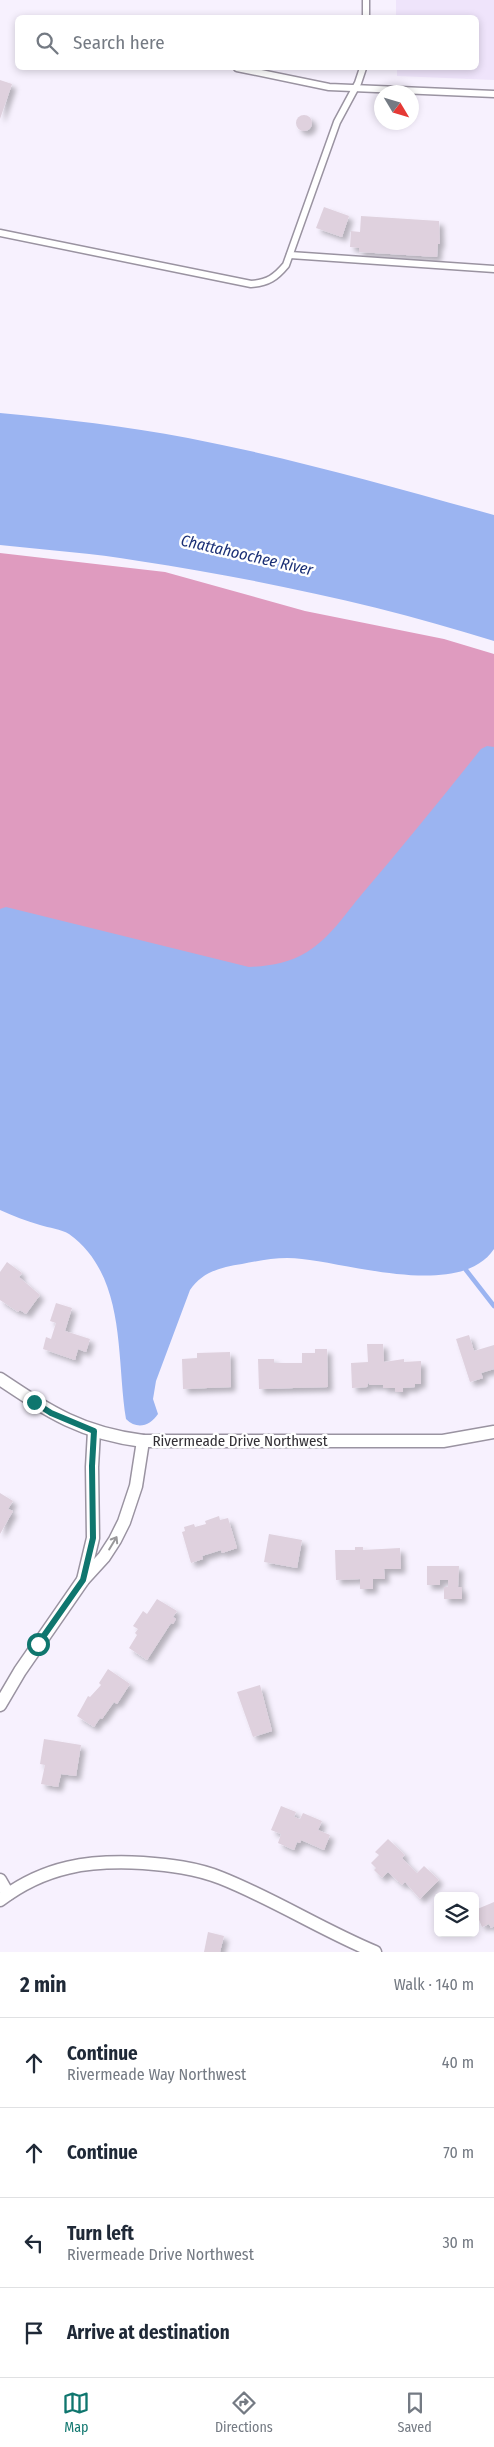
<!DOCTYPE html>
<html lang="en">
<head>
<meta charset="utf-8">
<style>
	body { margin:0; font-family:"Fira Sans Condensed",sans-serif; background:#f2f2f3; color:#1f2937 }
	.controls { position:absolute; right:15px; bottom:15px; display:grid; overflow:hidden; border-radius:8px; box-shadow:0 2px 8px #0003 }
	.controls button { width:45px; height:45px; display:grid; place-items:center; padding:0; border:0; border-bottom:1px solid #e0e1e3; background:#fff; color:#1f2937; font:25px sans-serif }
	.compass { position:absolute; left:374px; top:85px; width:45px; height:45px; border-radius:50%; background:#fff; box-shadow:0 2px 8px #0003; rotate:128deg }
	.stop { position:absolute; width:15px; height:15px; margin:-11px; border:4px solid #0f766e; border-radius:50%; background:#fff }
	.stop.end { background:#0f766e; border-color:#fff; box-shadow:0 1px 5px #0008 }
	.list { margin:0; padding:0; list-style:none }
	h2 { display:flex; justify-content:space-between; align-items:center; height:65px; margin:0; padding:0 20px; font-size:21px }
	h2 small { font-size:16px; font-weight:400; color:#747a83 }
	.list li { display:grid; grid-template-columns:32px 1fr auto; gap:15px; align-items:center; box-sizing:border-box; height:90px; padding:0 20px; border-top:1px solid #e0e1e3 }
	.list b { display:block; font-size:19px; white-space:nowrap }
	.list p { margin:0; font-size:16px; white-space:nowrap; color:#747a83 }
	.list em { font-size:16px; font-style:normal; color:#747a83 }
	.icon { flex:none; width:28px; height:28px; fill:none; stroke:currentColor; stroke-width:2; stroke-linecap:round; stroke-linejoin:round }
	.map { position:relative; flex:none; width:494px; height:1952px; overflow:hidden }
	.search { position:absolute; background:#fff; box-shadow:0 2px 8px #0003; left:15px; right:15px; top:15px; height:55px; display:flex; align-items:center; gap:12px; box-sizing:border-box; padding:0 18px; border-radius:8px; color:#747a83; font-size:19px }
	.sheet { height:425px; background:#fff }
	nav { display:flex; justify-content:space-around; align-items:center; box-sizing:border-box; height:70px; border-top:1px solid #e0e1e3; background:#fff; font-size:14px; color:#747a83 }
	nav a { display:grid; justify-items:center; gap:2px }
	nav .on { color:#0f766e }
	.map>svg:first-child { display:block }
	.built { fill:#efe4fb }
	.forest { fill:#df9bbf }
	.water { fill:#9bb4f1 }
	.lines { fill:none; stroke-linecap:round; stroke-linejoin:round }
	.stream { stroke:#9bb4f1; stroke-width:4.5 }
	.building { fill:#dfd1de; filter:url(#shadow) }
	.service-casing { stroke:#9a93a1; stroke-width:9 }
	.minor-casing { stroke:#9a93a1; stroke-width:15 }
	.service { stroke:#fff; stroke-width:6 }
	.minor { stroke:#fff; stroke-width:12 }
	.oneway { stroke:#99989a }
	.route { stroke:#0f766e; stroke-width:6 }
	.labels { text-anchor:middle; dominant-baseline:central; stroke-width:5; stroke-linejoin:round; paint-order:stroke }
	.street-label { font-size:15px; fill:#333036; stroke:#fff }
	.water-label { font-size:16px; font-style:italic; fill:#1b3076; stroke:#fff }
</style>
</head>
<body>
<div class="map">
<svg width="494" height="1952" viewBox="0 0 494 1952">
	<defs>
		<filter id="shadow"><feDropShadow dx="4.5" dy="4.5" stdDeviation="2.5" flood-color="#0004"/></filter>
	</defs>
	<rect width="100%" height="100%" fill="#f7f1fe"/>
	<path class="built" d="M396,0h98v80l-97,-4v-8h79v-50l-80,-1z"/>
	<path class="forest" d="M0,553l165,19 140,39 139,28 50,15v142l-159,141 -66,41 -269,-39z"/>
	<g class="water">
		<path d="M0,413c63,6 126,13 188,25 104,20 205,49 306,77v126c-113,-36 -237,-62 -355,-80 -46,-8 -93,-11 -139,-16z"/>
		<path d="M487,746l7,1v502c-33,50 -143,15 -192,10 -20,-3 -40,1 -60,5 -21,3 -40,8 -52,26l-34,91 -3,18 5,15c-8,12 -21,16 -32,5 -10,-62 1,-143 -57,-185 -8,-5 -20,-6 -29,-9 -14,-4 -27,-9 -40,-15v-301l6,-2 243,60c21,-1 40,-4 58,-15 23,-14 39,-39 55,-58 41,-48 80,-96 119,-145z"/>
	</g>
	<g class="lines">
		<path class="stream" d="M466,1270l28,36"/>
	</g>
	<g class="building">
		<path d="M0,80l12,4 -12,35z"/>
		<circle cx="304" cy="123" r="8"/>
		<path d="M324,207l25,9 -7,21 -26,-9z"/>
		<path d="M361,216l78,5 1,23h-2l-1,13 -78,-5v-4l-9,-1 1,-16 9,1z"/>
		<path d="M7,1262l15,11 -3,4 21,18 -14,19 -6,-4 -2,2 -18,-12v-28z"/>
		<path d="M56,1303l16,5 -7,23 25,8 -4,13 -8,-3 -3,11 -32,-11 3,-12 5,2 5,-16 -6,-2z"/>
		<path d="M469,1335l5,16 20,-6v24l-13,4 2,5 -13,4 -14,-43z"/>
		<path d="M367,1344h16l1,18 20,-3v3l17,-1v23h-6v3l-12,1v4h-8v-4h-12v-3h-14v-4l-2,6 -15,1 -1,-25 17,-1z"/>
		<path d="M315,1349h12l1,38 -69,2 -1,-30h16v4h28v-10h13z"/>
		<path d="M230,1352l1,35 -48,2 -1,-30 15,-1v-5z"/>
		<path d="M0,1493l13,8 -5,8 5,2 -13,23z"/>
		<path d="M219,1516l1,4 8,-2 9,30 -15,5 -1,-3 -19,6 1,3 -12,4 -9,-31 3,-1 -1,-4 10,-3 1,3 11,-3 -1,-3z"/>
		<path d="M269,1534l33,6 -5,28 -33,-6z"/>
		<path d="M355,1547h8v3l37,-2 1,21h-17l1,10h-12v10h-13v-10l-24,1 -1,-30h20z"/>
		<path d="M427,1566h32l-1,21h4v12h-18v-12h4v-7h-8v5h-13z"/>
		<path d="M157,1599l20,12 -4,6 3,2 -3,5 -2,-1 -24,37 -18,-12 8,-13 -2,-2 3,-4 -5,-3 10,-15 4,3z"/>
		<path d="M108,1669l22,15 -13,20 -3,-2 -12,17 -2,-1 -6,9 -17,-11 11,-20 2,1 11,-12 -2,-2z"/>
		<path d="M260,1685l12,46 -19,6 -16,-45z"/>
		<path d="M44,1739l37,6 -5,31 -15,-2 -3,13 -17,-3 4,-19 -5,-1z"/>
		<path d="M281,1806l15,6 -2,5 6,2 3,-6 19,8 -4,9 12,5 -6,15 -23,-10 -1,3 -3,-1 -3,8 -16,-7 3,-9 -10,-4z"/>
		<path d="M388,1839l17,16 -3,3 15,15 7,-7 15,14 -19,19 -15,-17 -3,3 -14,-13 -6,6 -8,-8 2,-2 -5,-5 8,-8 -4,-3z"/>
		<path d="M494,1902v24l-3,2 -2,-4 -7,3 -7,-17z"/>
		<path d="M208,1932l16,4 -4,16h-16z"/>
	</g>
	<g class="lines">
		<g class="service-casing">
			<g id="service">
				<path d="M366,0v18"/>
				<path d="M237,68l92,19 165,7"/>
				<path d="M0,233l251,51c17,-1 25,-7 35,-19l51,-143 21,-39 5,-15"/>
				<path d="M290,255l204,14"/>
			</g>
		</g>
		<g class="minor-casing">
			<g id="minor">
				<path d="M0,1379c51,34 81,54 143,62h300l51,-9"/>
				<path d="M83,1580l10,-42 -1,-71 2,-36"/>
				<path d="M0,1705l20,-34 63,-91 21,-23 11,-17 9,-18 12,-36 7,-45"/>
				<path d="M0,1880l8,14"/>
				<path d="M0,1900c45,-34 89,-40 143,-37 26,2 53,5 78,15 53,21 101,52 154,74"/>
			</g>
		</g>
		<use href="#service" class="service"/>
		<use href="#minor" class="minor"/>
	</g>
	<defs><path id="oneway-shaft" d="M-6 0H5M1.5-3L5.5 0L1.5 3" fill="none" stroke-width="1.6" stroke-linecap="round" stroke-linejoin="round" transform="scale(1.25)"/></defs>
	<use class="oneway" href="#oneway-shaft" transform="translate(113 1543) rotate(-59)"/>
	<g class="lines">
		<path class="route" d="M34,1402l17,11 43,18 -2,35 1,72 -10,42 -45,64"/>
	</g>
	<g class="labels">
		<g class="street-label">
			<text x="240" y="1441">Rivermeade Drive Northwest</text>
		</g>
		<g class="water-label">
			<text transform="translate(247 555) rotate(13)">Chattahoochee River</text>
		</g>
	</g>
</svg>
<div class="controls">
<button><svg class="icon" aria-label="layers" viewBox="0 0 24 24"><path d="M12 4l9 5-9 5-9-5zM3 14l9 5 9-5"/></svg></button>
</div>
<svg class="compass" viewBox="-18 -18 36 36"><path d="M0-13l5 13h-10z" fill="#e53935"/><path d="M0 13l5-13h-10z" fill="#747a83"/></svg>
<div class="stop" style="left:38px;top:1644px"></div>
<div class="stop end" style="left:34px;top:1402px"></div>
<div class="search"><svg class="icon" aria-label="search" viewBox="0 0 24 24"><circle cx="10" cy="10" r="6"/><path d="M15 15l6 6"/></svg>Search here</div>
</div>
<section class="sheet">
<h2>2 min<small>Walk · 140 m</small></h2>
<ul class="list">
<li><svg class="icon" aria-label="ahead" viewBox="0 0 24 24"><path d="M12 20V5M6 11l6-6 6 6"/></svg><div><b>Continue</b><p>Rivermeade Way Northwest</p></div><em>40 m</em></li>
<li><svg class="icon" aria-label="ahead" viewBox="0 0 24 24"><path d="M12 20V5M6 11l6-6 6 6"/></svg><div><b>Continue</b></div><em>70 m</em></li>
<li><svg class="icon" aria-label="left" viewBox="0 0 24 24"><path d="M17 20v-9H6M10 6l-5 5 5 5"/></svg><div><b>Turn left</b><p>Rivermeade Drive Northwest</p></div><em>30 m</em></li>
<li><svg class="icon" aria-label="arrive" viewBox="0 0 24 24"><path d="M6 21V4h12l-3 4 3 4H6"/></svg><div><b>Arrive at destination</b></div></li>
</ul>
</section>
<nav>
<a class="on"><svg class="icon" aria-label="map" viewBox="0 0 24 24"><path d="M3 6l6-2 6 2 6-2v14l-6 2-6-2-6 2zM9 4v14M15 6v14"/></svg>Map</a>
<a><svg class="icon" aria-label="directions" viewBox="0 0 24 24"><path d="M12 3l9 9-9 9-9-9zM9 14v-3h6M13 9l2 2-2 2"/></svg>Directions</a>
<a><svg class="icon" aria-label="saved" viewBox="0 0 24 24"><path d="M7 4h10v16l-5-4-5 4z"/></svg>Saved</a>
</nav>
</body>
</html>
